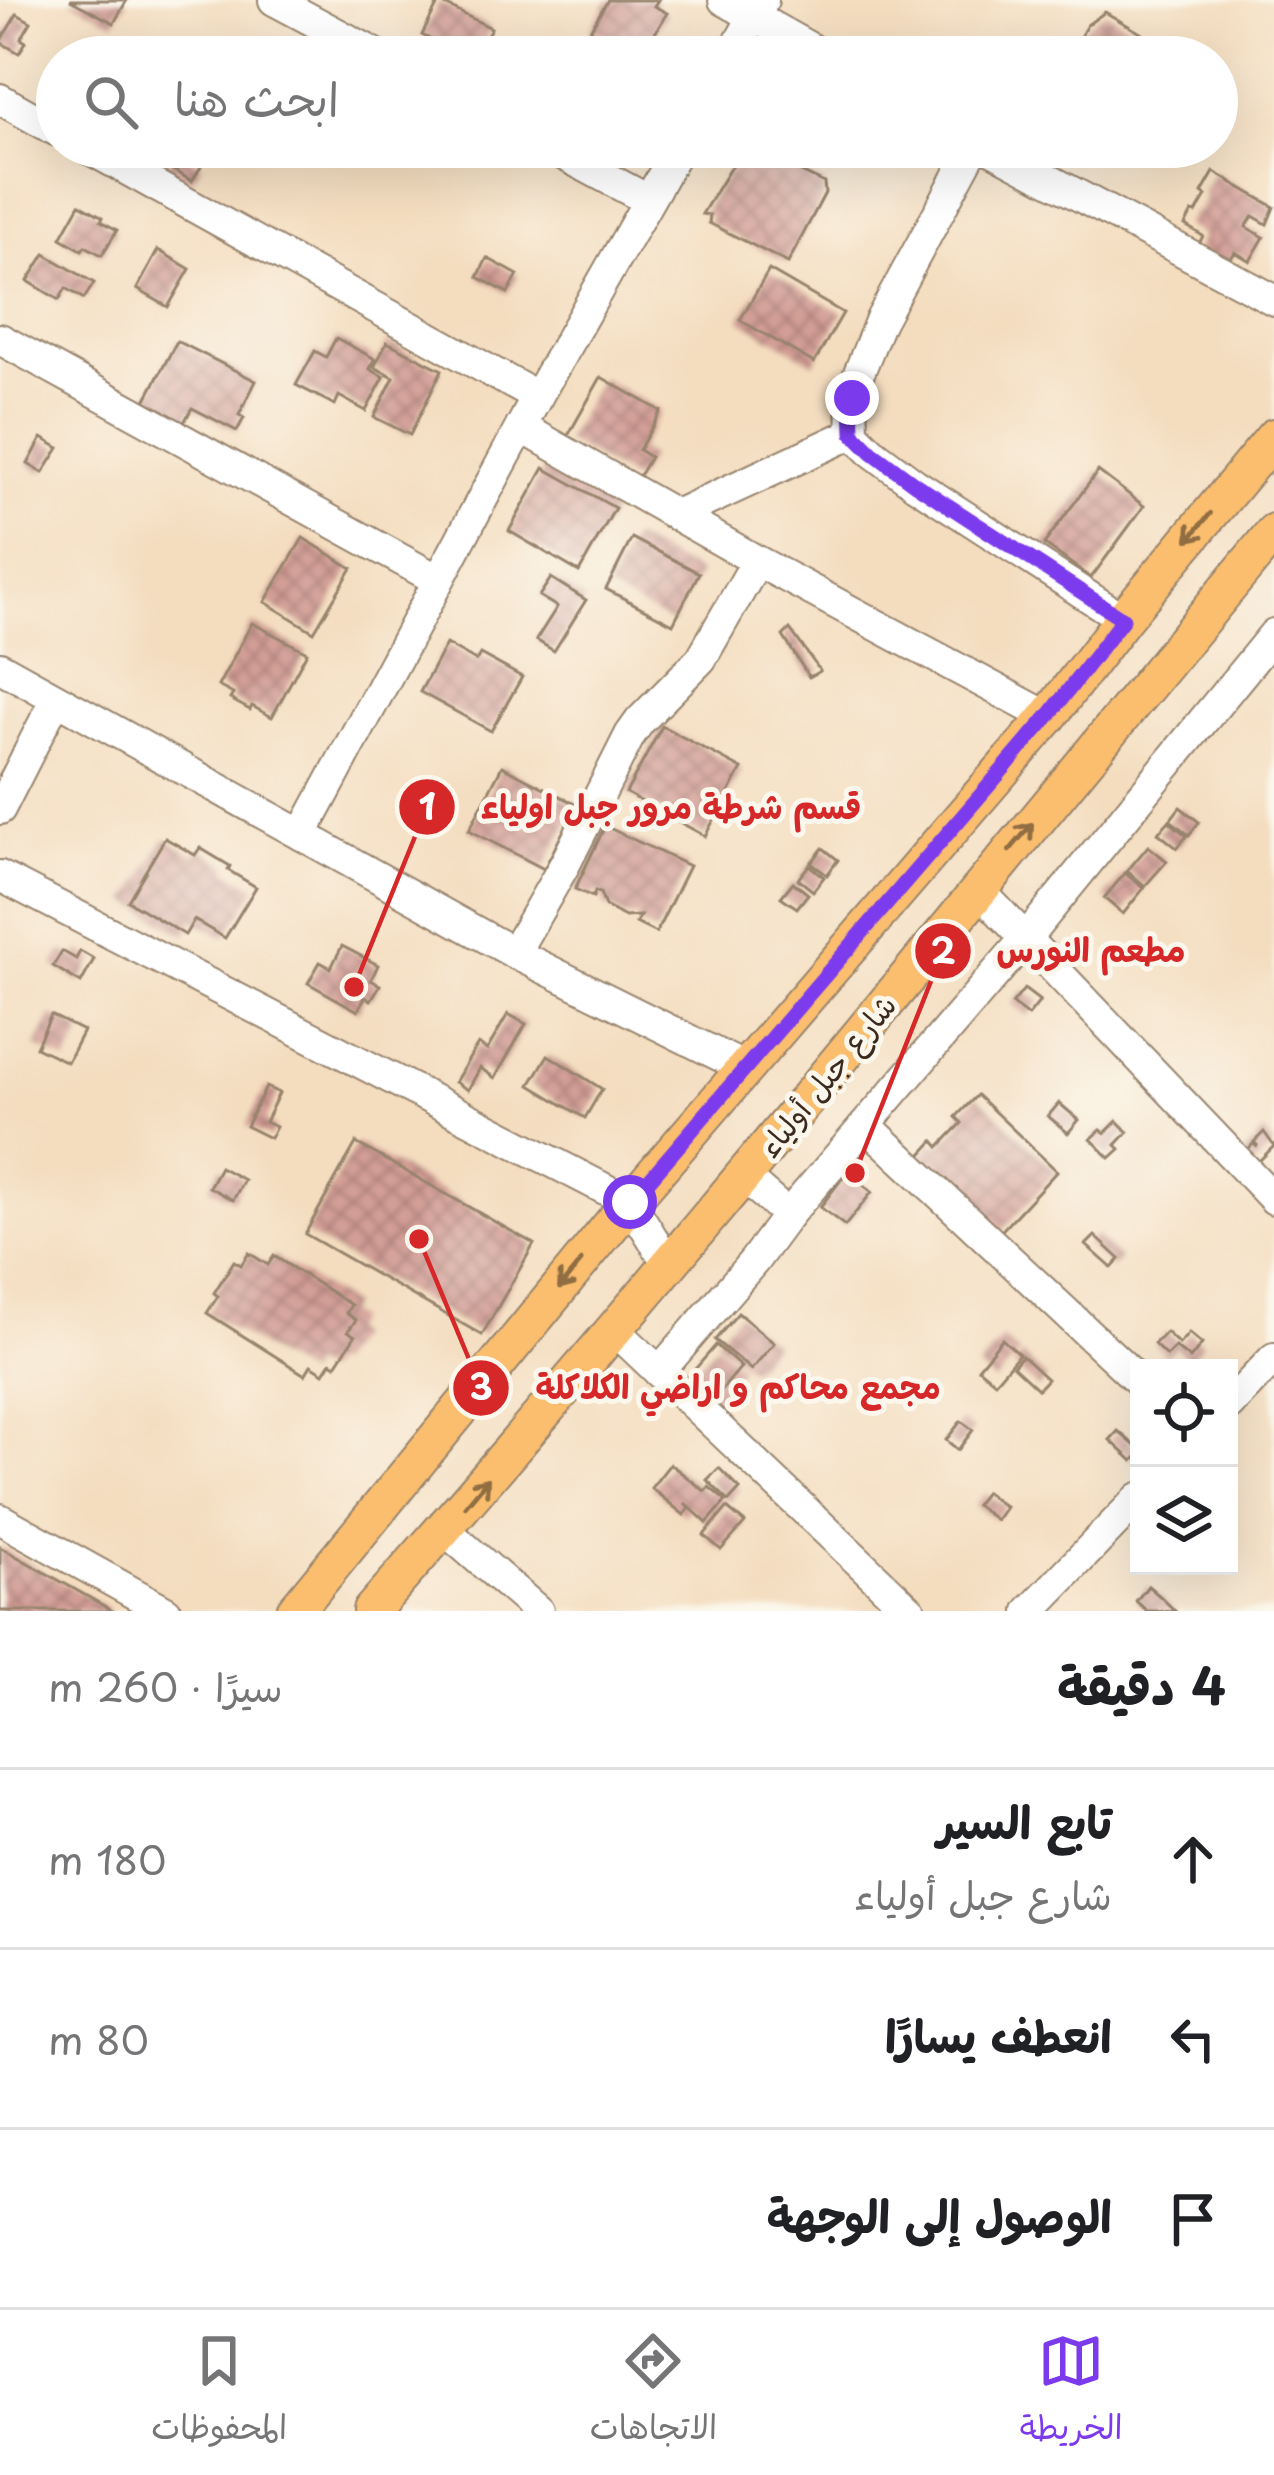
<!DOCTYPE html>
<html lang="ar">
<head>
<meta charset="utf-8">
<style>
	body { margin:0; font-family:"Playpen Sans","Playpen Sans Arabic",sans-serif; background:#f2f2f2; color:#202124; direction:rtl }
	.controls { position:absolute; right:36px; bottom:36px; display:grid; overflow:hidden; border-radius:0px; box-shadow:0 12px 48px #0002 }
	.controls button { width:108px; height:108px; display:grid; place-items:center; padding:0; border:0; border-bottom:3px solid #e0e0e0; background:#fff; color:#202124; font:60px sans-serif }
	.stop { position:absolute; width:36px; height:36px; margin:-27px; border:9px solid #7c3aed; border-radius:50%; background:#fff }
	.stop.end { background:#7c3aed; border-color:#fff; box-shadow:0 3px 12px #0008 }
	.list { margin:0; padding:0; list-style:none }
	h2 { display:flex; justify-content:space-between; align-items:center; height:156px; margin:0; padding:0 48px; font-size:51px }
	h2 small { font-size:39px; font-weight:400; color:#757577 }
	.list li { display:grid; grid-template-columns:78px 1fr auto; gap:36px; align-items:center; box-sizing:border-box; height:180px; padding:0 48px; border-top:3px solid #e0e0e0 }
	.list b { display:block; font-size:45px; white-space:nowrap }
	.list p { margin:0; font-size:39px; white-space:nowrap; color:#757577 }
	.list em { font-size:39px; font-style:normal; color:#757577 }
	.icon { flex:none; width:66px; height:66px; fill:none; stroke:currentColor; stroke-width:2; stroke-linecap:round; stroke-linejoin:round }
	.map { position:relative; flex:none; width:1274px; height:1611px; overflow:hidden; direction:ltr }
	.search { position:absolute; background:#fff; box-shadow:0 12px 48px #0002; left:36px; right:36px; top:36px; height:132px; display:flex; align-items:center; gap:30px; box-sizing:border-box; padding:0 42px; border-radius:66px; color:#757577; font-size:45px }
	.sheet { height:696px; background:#fff }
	nav { display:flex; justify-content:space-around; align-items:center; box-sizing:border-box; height:168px; border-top:3px solid #e0e0e0; background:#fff; font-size:33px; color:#757577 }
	nav a { display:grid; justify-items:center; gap:6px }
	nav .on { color:#7c3aed }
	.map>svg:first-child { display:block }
	.building { fill:url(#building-cross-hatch) }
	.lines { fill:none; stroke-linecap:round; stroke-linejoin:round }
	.minor-casing { stroke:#98846e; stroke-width:34 }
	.major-casing { stroke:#98846e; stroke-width:40 }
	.minor { stroke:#fff; stroke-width:30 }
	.major { stroke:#fbbe6e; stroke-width:36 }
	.oneway { stroke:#916d42 }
	.route { stroke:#7c3aed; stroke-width:15 }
	.labels { text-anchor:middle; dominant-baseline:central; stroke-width:10; stroke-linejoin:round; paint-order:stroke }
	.street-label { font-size:30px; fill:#3b2a1e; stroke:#fbf7ec }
	.leader { fill:none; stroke:#d62828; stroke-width:4.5 }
	.callout-dot { fill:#d62828; stroke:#fbf7ec; stroke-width:4.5 }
	.mark-label { font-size:36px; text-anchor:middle; font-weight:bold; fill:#fff }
	.callout-label { font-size:33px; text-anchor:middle; font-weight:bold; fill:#d62828; stroke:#fbf7ec; stroke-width:10; stroke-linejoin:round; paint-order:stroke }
</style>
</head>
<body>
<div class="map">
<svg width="1274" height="1611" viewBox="0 0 1274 1611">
	<defs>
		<pattern id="building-cross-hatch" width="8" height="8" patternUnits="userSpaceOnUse" patternTransform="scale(3)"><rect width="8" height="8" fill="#d39e96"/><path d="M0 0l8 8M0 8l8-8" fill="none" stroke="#ac817a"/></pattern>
	</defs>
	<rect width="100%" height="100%" fill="#fbf7ec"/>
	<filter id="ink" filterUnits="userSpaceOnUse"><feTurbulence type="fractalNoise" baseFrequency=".00833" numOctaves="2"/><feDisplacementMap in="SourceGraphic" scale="24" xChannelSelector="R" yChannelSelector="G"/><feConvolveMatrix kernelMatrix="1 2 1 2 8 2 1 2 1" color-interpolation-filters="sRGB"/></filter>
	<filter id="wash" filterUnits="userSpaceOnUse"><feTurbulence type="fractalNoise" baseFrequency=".004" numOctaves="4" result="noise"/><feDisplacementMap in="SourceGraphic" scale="48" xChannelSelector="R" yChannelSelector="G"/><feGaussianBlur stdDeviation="2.7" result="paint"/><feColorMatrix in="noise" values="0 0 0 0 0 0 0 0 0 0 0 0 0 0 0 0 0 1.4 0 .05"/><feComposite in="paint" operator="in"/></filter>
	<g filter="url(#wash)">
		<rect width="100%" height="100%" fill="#f4ddbf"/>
		<g id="blocks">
			<g class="building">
				<path d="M70,0h57l-13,23z"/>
				<path d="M608,0h50l-4,6 13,7 -26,44h-7l-44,-27z"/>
				<path d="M439,2l52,26 -15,29h-11l-43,-22z"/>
				<path d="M1105,12l56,33 -7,12h-86l19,-32z"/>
				<path d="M17,14l14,8 -10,17 5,3 -7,11 -19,-11z"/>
				<path d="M743,147h6l75,36 1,10 -37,70 -79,-40 1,-8 -8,-1z"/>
				<path d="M175,149l27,16 -10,16 -26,-15z"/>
				<path d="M1214,172l60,35 -7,17 -14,-8 -7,11 18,10 -14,24 -15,-9 -10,16 -30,-17 8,-15 -18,-11 7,-13 4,1 10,-17 -4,-3z"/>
				<path d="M80,204l23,13 -2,4 16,9 -15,25 -17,-9 -3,4 -21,-12z"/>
				<path d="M158,250l32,19 -22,38 -31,-18z"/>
				<path d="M45,254l49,29 -10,16 -18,-11 -7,12 -31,-19z"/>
				<path d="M487,258l31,17 -10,18 -30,-16z"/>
				<path d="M769,270l74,43 -29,50 -74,-43z"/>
				<path d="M336,338l39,21 -5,10 14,8 -18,34 -27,-15 -4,9 -39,-20 19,-34 11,6z"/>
				<path d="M177,341l79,40 -17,34 5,3 -7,13 -45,-23 -10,18 -20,-10 2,-5 -19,-10z"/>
				<path d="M387,342l55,28 -32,65 -36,-18 20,-40 -20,-10z"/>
				<path d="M601,377l60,34 -22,39 11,7 -14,24 -71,-40z"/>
				<path d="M42,438l17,10 -16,25 -15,-9z"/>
				<path d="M544,468l71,40 -36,64 -70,-41z"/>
				<path d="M1098,471l46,35 -53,72 -47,-34z"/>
				<path d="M303,538l49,30 -38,64 -49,-30z"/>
				<path d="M632,538l67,35 -26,51 -67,-35z"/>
				<path d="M551,578l35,22 -32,51 -18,-11 21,-33 -18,-11z"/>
				<path d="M252,623l55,29 -35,65 -20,-11 -2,4 -20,-11 3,-5 -15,-8z"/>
				<path d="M790,629l30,42 -11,6 -26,-41z"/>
				<path d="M446,644l30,17 4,-7 42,23 -31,54 -71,-39z"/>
				<path d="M662,726l80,43 -37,67 -79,-43z"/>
				<path d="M502,766l75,39 -33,64 -75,-39z"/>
				<path d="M1180,807l19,15 -10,13 -19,-15z"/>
				<path d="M1169,821l18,15 -10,12 -19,-15z"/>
				<path d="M605,826l84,40 -33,67 -20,-10 4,-7 -15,1 -20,-11 -5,-13 -5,-2 -2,6 -18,-8z"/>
				<path d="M165,838l30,17 5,-7 30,18 -2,4 28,17 -31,51 -31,-18 -9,15 -57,-34z"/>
				<path d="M1148,846l19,15 -22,25 -18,-15z"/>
				<path d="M823,848l15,12 -11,15 -16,-12z"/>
				<path d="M809,865l15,12 -11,14 -15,-12z"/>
				<path d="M1125,873l19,15 -21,26 -19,-16z"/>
				<path d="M793,882l15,12 -11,14 -16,-11z"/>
				<path d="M342,946l36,19 -7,15 9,5 -9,15 -6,-3 -7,14 -50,-28 12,-21 11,6z"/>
				<path d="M62,951l14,8 4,-8 14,8 -13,24 -28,-17z"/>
				<path d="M1024,989l16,12 -12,15 -16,-12z"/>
				<path d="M508,1014l18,10 -31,54 -15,-10 -12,22 -13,-8 23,-38 9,6z"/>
				<path d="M51,1015l32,16 -16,31 -31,-15z"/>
				<path d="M548,1055l54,34 -17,29 -55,-33z"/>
				<path d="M266,1087l13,6 -14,29 11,5 -6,11 -24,-12z"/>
				<path d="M977,1095l80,76 -64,69 -81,-75 22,-24 5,6 23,-24 -6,-6z"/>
				<path d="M1059,1103l20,17 -11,13 -20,-17z"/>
				<path d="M1117,1121l11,11 -12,13 4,4 -10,9 -19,-19 10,-9 4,3z"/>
				<path d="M1264,1132l10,14 -22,22 -12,-11 13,-13 5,2 -4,-4z"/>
				<path d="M356,1143l178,101 -52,91 -177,-101z"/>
				<path d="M220,1167l24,13 -11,20 -24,-13z"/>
				<path d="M847,1172l25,20 -27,34 -25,-19z"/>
				<path d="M1095,1236l25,23 -8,9 -26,-23z"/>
				<path d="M249,1253l19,12 6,-9 77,49 -5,8 10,7 -8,11 7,5 -19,29 -5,-3 -7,11 -13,-8 -6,10 -98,-62 11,-17 -4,-3 20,-32 7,4z"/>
				<path d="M738,1313l36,30 -23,27 -36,-30z"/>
				<path d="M1166,1332l13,12 10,-11 13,11 -12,15 -15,-12 -9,9 -12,-12z"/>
				<path d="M1002,1339l17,15 -24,28 -17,-14z"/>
				<path d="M716,1345l25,22 -33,39 -26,-22z"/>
				<path d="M1022,1356l25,23 -9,10 -25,-23z"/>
				<path d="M961,1421l12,9 -15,20 -12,-10z"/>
				<path d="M1118,1431l21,18v6l-6,6 -23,-21z"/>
				<path d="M670,1464l35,27 4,-4 17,14 -19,22 -22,-20 4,6 -5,6 -33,-27z"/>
				<path d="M719,1468l21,21 -11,12 -22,-21z"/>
				<path d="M985,1492l20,15 -9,13 -21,-15z"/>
				<path d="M727,1508l18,15 -24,27 -17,-15z"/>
				<path d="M0,1547l113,64h-113z"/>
				<path d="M1148,1586l13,11 14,14h-28l-11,-10z"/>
			</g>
		</g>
	</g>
	<g filter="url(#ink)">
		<use href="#blocks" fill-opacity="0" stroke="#98846e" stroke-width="3"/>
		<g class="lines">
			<g class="minor-casing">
				<g id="minor">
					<path d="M274,0l107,57"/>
					<path d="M724,0l102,57"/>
					<path d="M731,57l32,-57"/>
					<path d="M0,99l57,32"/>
					<path d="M86,147l451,250"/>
					<path d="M549,147l99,53"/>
					<path d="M974,147l-94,174 -21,52 -7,25 1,35 18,18 44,33 208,135"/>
					<path d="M988,147l286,153"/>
					<path d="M0,339l438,241"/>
					<path d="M521,427l236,134 291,156"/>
					<path d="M676,515l177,-82"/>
					<path d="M0,667l514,286 233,116"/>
					<path d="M0,809l56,-110"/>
					<path d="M302,835l235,-438 142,-250"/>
					<path d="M0,876l630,326 39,63"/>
					<path d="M978,889l296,310"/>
					<path d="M514,953l51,-89 65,-129 10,-14 61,-62 56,-98"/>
					<path d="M866,1125l273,256"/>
					<path d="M743,1176l45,39"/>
					<path d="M615,1330l296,281"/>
					<path d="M659,1372l95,-111 34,-46 238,-277 248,-304"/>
					<path d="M1229,1405l45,-47"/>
					<path d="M0,1519l166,92"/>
					<path d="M445,1530l93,81"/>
					<path d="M1030,1611l109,-113"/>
				</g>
			</g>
			<g class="major-casing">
				<g id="major">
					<path d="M295,1611l335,-409 418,-485 75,-98 151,-182"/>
					<path d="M371,1611c311,-352 604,-718 903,-1079"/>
				</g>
			</g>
			<use href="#minor" class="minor"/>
			<use href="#major" class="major"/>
		</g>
		<defs><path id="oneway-shaft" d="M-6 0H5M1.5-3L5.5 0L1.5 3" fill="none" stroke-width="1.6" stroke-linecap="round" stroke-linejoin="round" transform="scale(3)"/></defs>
		<g class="oneway">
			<use href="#oneway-shaft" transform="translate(1199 527) rotate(130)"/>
			<use href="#oneway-shaft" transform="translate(1021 837) rotate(-50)"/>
			<use href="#oneway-shaft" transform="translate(570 1275) rotate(129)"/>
			<use href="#oneway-shaft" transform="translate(477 1492) rotate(-50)"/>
		</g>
	</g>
	<g class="lines" filter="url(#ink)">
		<path class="route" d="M630,1202l418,-485 75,-98 -208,-135 -43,-32 -19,-19 -1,-35"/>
	</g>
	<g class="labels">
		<g class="street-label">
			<text transform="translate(826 1075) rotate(-51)">شارع جبل أولياء</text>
		</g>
	</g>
	<path class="leader" d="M354 987L427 807M855 1173L943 951M419 1239L481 1388"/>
	<g class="callout-dot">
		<circle cx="354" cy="987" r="12"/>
		<circle cx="855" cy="1173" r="12"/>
		<circle cx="419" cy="1239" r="12"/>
		<circle cx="427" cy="807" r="30"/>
		<circle cx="943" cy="951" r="30"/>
		<circle cx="481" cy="1388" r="30"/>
	</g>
	<g class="mark-label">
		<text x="427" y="820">1</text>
		<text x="943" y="964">2</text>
		<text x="481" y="1400">3</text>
	</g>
	<g class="callout-label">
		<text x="671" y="819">قسم شرطة مرور جبل اولياء</text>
		<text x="1091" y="962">مطعم النورس</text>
		<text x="738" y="1399">مجمع محاكم و اراضي الكلاكلة</text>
	</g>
</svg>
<div class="controls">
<button><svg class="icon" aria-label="locate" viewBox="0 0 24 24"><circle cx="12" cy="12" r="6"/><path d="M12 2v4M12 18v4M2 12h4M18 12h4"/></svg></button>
<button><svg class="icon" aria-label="layers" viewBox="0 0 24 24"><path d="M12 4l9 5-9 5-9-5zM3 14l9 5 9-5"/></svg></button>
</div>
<div class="stop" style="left:630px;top:1202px"></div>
<div class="stop end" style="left:852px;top:398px"></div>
<div class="search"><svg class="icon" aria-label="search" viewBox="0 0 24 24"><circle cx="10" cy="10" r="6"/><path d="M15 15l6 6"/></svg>ابحث هنا</div>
</div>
<section class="sheet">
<h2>4 دقيقة<small>سيرًا · 260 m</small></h2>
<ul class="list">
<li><svg class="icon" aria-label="ahead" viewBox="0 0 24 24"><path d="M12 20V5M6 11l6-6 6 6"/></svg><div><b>تابع السير</b><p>شارع جبل أولياء</p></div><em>180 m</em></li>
<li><svg class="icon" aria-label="left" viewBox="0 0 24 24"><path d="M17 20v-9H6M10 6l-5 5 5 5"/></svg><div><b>انعطف يسارًا</b></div><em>80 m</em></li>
<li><svg class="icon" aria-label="arrive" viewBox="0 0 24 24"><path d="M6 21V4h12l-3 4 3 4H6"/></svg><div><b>الوصول إلى الوجهة</b></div></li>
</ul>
</section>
<nav>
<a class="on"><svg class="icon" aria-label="map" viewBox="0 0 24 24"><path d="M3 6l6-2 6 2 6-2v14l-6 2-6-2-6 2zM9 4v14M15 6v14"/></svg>الخريطة</a>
<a><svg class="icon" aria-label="directions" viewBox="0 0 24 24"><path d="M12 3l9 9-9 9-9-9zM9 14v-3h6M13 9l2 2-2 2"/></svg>الاتجاهات</a>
<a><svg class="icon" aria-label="saved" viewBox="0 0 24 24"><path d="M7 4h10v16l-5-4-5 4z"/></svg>المحفوظات</a>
</nav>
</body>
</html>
